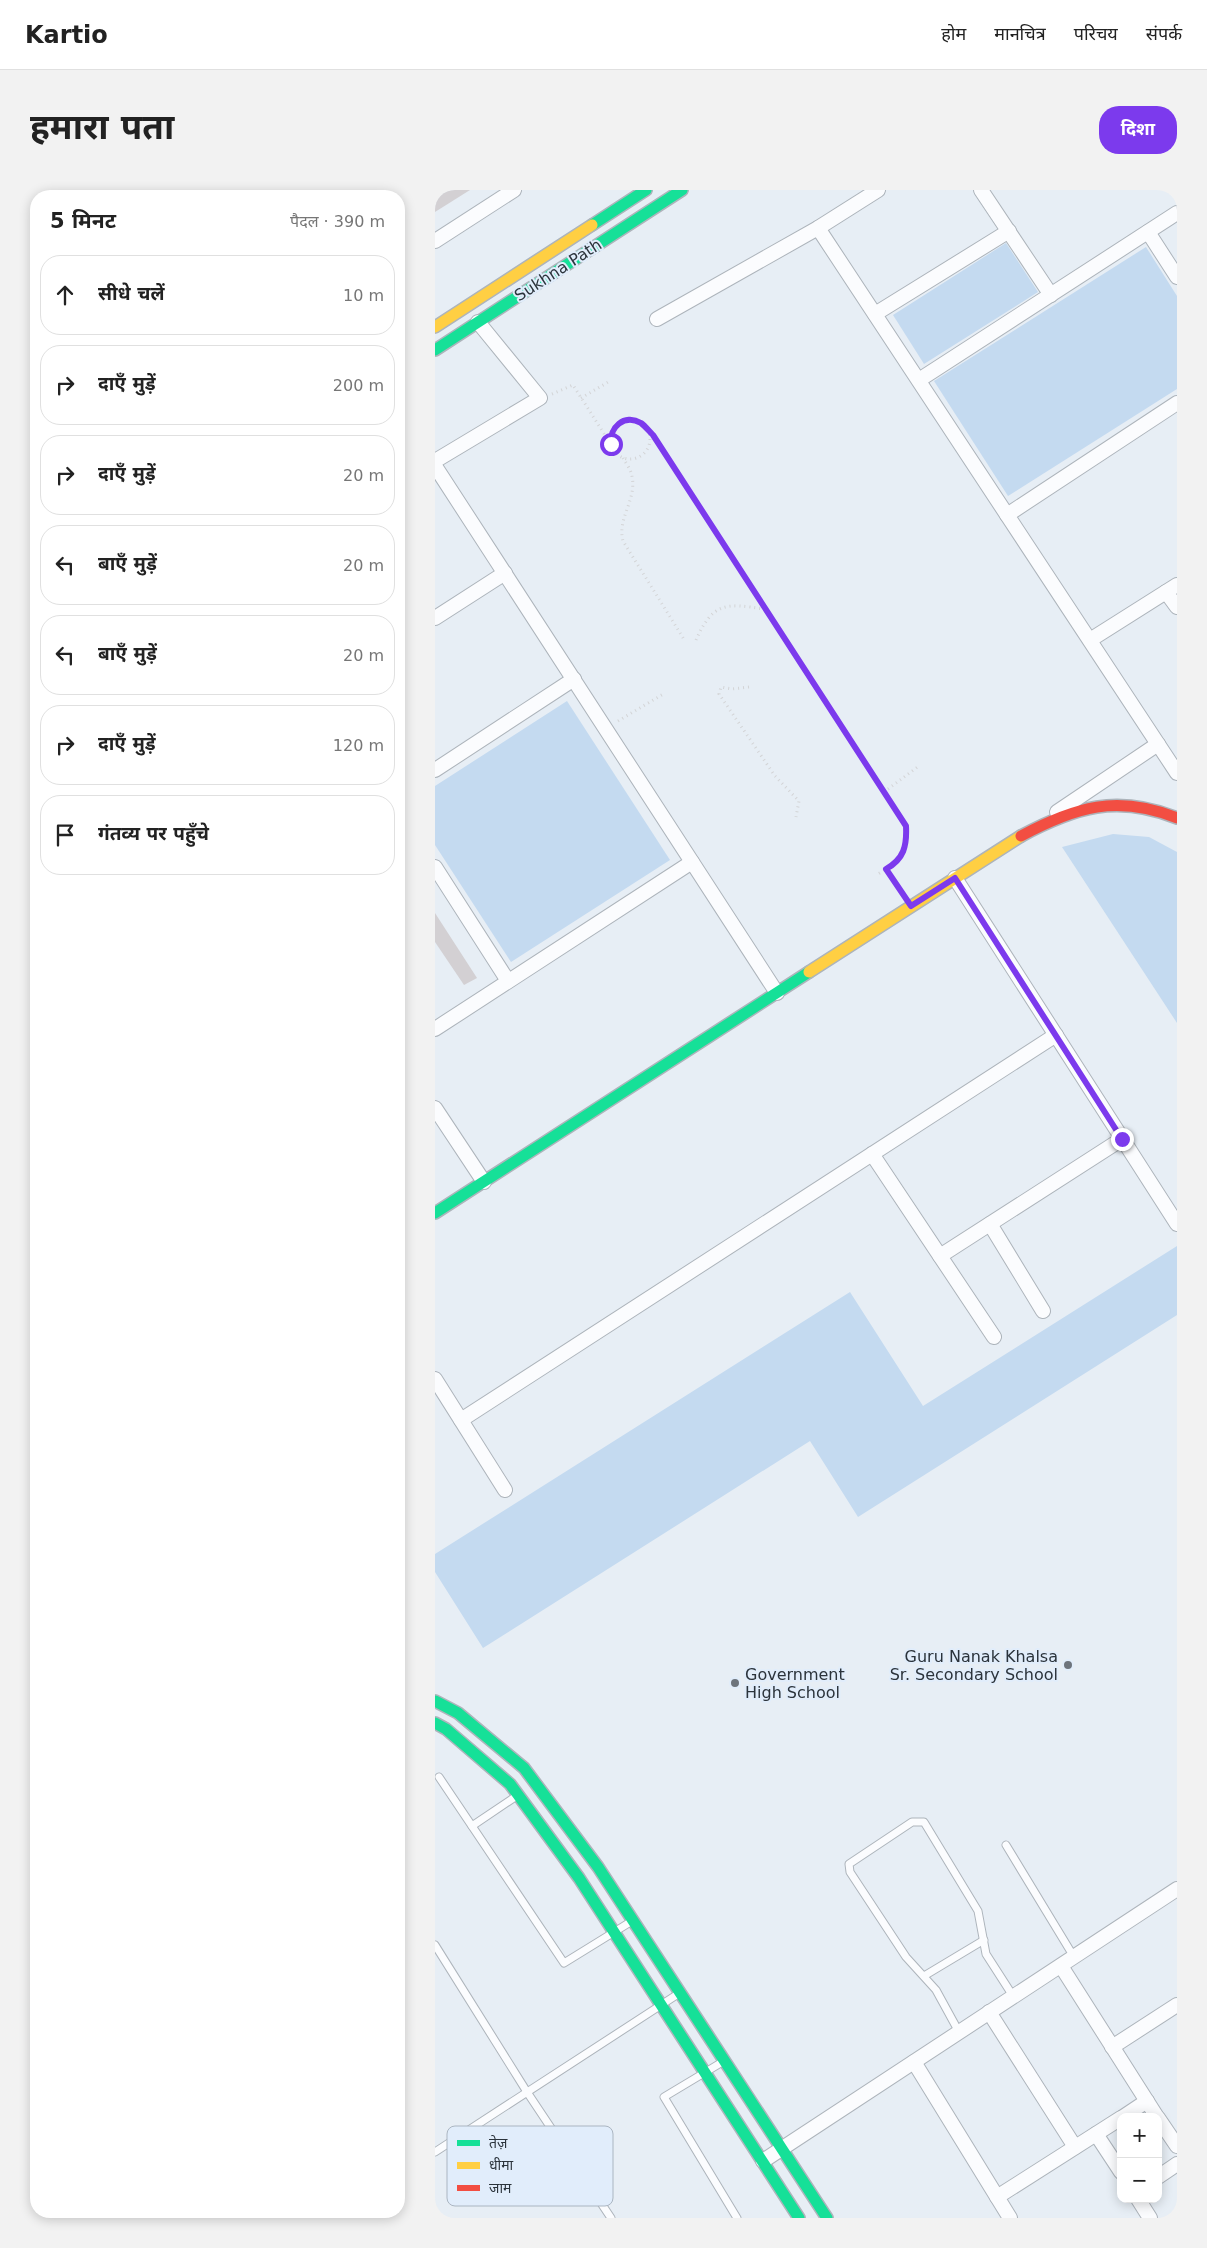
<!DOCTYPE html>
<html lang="hi">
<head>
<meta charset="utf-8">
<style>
	body { margin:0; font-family:"DejaVu Sans","Noto Sans Devanagari",sans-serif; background:#f2f2f2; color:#222 }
	.controls { position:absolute; right:15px; bottom:15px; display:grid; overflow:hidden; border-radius:10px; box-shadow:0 2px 12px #0003 }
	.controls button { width:45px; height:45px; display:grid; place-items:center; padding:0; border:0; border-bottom:1px solid #e0e0e0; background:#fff; color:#222; font:25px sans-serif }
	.stop { position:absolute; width:15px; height:15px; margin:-11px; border:4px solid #7c3aed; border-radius:50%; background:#fff }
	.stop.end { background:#7c3aed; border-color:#fff; box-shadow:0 1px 5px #0008 }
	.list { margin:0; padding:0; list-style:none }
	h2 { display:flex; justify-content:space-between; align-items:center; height:65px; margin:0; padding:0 20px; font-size:21px }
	h2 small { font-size:16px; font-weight:400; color:#767676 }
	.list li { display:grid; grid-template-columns:32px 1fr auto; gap:15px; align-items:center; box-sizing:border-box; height:80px; margin:0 10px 10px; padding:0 10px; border:1px solid #e0e0e0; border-radius:20px }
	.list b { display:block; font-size:19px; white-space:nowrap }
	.list em { font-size:16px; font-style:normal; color:#767676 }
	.icon { flex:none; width:28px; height:28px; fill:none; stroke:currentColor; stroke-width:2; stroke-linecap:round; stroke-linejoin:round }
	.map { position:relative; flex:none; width:742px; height:2028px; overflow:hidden; border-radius:20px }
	header { display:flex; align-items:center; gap:30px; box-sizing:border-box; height:70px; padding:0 25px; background:#fff; border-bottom:1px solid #e0e0e0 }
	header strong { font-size:24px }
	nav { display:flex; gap:28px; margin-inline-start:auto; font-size:18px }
	.intro { display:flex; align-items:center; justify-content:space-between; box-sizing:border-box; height:120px; padding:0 30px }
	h1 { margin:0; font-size:35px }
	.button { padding:12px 22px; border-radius:20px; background:#7c3aed; color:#fff; font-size:18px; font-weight:700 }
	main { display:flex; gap:30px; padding:0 30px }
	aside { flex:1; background:#fff; border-radius:20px; box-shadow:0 2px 12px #0003 }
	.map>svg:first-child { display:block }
	.green { fill:#c4daf0 }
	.building { fill:#d3d0d3 }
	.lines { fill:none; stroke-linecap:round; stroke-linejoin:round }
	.lane-casing { stroke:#adb4bb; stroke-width:9 }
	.street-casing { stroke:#adb4bb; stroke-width:16 }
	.fast-casing { stroke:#adb4bb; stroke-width:14 }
	.slow-casing { stroke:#adb4bb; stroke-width:14 }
	.jam-casing { stroke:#adb4bb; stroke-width:14 }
	.path { stroke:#d3d4d6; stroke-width:3; stroke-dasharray:1 4; stroke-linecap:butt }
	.lane { stroke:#fbfcfe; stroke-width:7 }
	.street { stroke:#fbfcfe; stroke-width:14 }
	.fast { stroke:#16e098; stroke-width:11 }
	.slow { stroke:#ffcf43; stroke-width:11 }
	.jam { stroke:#f24e42; stroke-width:11 }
	.route { stroke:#7c3aed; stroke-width:6 }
	.poi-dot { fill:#6d747c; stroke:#e1edfb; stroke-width:2 }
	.labels { text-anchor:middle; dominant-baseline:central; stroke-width:4; stroke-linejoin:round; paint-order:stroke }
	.street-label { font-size:16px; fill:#2b333b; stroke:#e1edfb }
	.poi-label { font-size:16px; fill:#2b333b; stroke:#e1edfb; text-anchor:end }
	.key { fill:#e1edfb; stroke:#aab5c1; stroke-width:1 }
	.key-label { font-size:14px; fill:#2b333b }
</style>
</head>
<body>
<header>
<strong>Kartio</strong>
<nav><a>होम</a><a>मानचित्र</a><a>परिचय</a><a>संपर्क</a></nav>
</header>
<div class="intro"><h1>हमारा पता</h1><a class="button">दिशा</a></div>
<main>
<aside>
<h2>5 मिनट<small>पैदल · 390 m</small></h2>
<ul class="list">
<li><svg class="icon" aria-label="ahead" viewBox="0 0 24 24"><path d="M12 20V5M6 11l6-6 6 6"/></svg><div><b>सीधे चलें</b></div><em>10 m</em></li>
<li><svg class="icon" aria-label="right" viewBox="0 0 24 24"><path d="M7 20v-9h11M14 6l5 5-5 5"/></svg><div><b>दाएँ मुड़ें</b></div><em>200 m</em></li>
<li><svg class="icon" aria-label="right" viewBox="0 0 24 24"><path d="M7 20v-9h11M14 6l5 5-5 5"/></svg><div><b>दाएँ मुड़ें</b></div><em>20 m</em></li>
<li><svg class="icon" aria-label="left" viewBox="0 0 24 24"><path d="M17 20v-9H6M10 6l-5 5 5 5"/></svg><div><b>बाएँ मुड़ें</b></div><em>20 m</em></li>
<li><svg class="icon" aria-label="left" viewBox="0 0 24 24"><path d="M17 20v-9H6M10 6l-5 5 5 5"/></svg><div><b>बाएँ मुड़ें</b></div><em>20 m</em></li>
<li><svg class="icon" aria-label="right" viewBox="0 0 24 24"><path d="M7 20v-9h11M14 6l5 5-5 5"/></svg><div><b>दाएँ मुड़ें</b></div><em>120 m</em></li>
<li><svg class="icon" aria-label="arrive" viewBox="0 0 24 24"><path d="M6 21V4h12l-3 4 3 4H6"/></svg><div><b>गंतव्य पर पहुँचे</b></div></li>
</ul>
</aside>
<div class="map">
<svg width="742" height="2028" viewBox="0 0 742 2028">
	<rect width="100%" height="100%" fill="#e7eef5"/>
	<g class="green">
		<path d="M571,53l32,49 -114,72 -31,-49z"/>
		<path d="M711,57l31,49v93l-169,107 -74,-115z"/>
		<path d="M132,511l103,159 -159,102 -76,-117v-59z"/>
		<path d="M678,644l36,3 28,15v171l-115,-176z"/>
		<path d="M742,1056v69l-319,202 -48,-76 -327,207 -48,-76v-18l415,-262 73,114z"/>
	</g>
	<g class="building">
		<path d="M0,0h35l-35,22z"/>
		<path d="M0,723l42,65 -13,7 -29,-43z"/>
	</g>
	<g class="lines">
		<g class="lane-casing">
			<g id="lane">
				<path d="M4,1587l125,186 68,-42"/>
				<path d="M37,1636l46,-31"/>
				<path d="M571,1655l68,112"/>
				<path d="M0,1755l92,147 84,126"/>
				<path d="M489,1786l60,-36"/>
				<path d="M524,1842l-23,-42 -30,-33 -56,-85 -1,-8 63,-42h12l54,89 8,43 27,42"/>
				<path d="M289,1871l-60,36 73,121"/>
				<path d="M0,1962l243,-158"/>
			</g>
		</g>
		<g class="street-casing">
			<g id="street">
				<path d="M546,0l70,105"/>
				<path d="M383,38l359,545"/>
				<path d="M713,42l29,45"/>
				<path d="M0,51l79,-51"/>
				<path d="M440,124l134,-83"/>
				<path d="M222,129l161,-91 60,-38"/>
				<path d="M484,190l258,-167"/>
				<path d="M0,271l105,-63 -62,-76"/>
				<path d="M0,276l342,527"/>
				<path d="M572,325l170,-112"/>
				<path d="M731,402l11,15"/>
				<path d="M0,428l70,-45"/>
				<path d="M655,450l87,-55"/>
				<path d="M0,580l139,-91"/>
				<path d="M622,622l101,-68"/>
				<path d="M0,677l73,114"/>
				<path d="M520,688l222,346"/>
				<path d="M0,839l257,-167"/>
				<path d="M0,918l49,74"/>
				<path d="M437,964l122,183"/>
				<path d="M555,1034l53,87"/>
				<path d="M505,1066l182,-117"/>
				<path d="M0,1189l70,111"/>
				<path d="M26,1230l595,-385"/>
				<path d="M626,1776l96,151"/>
				<path d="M554,1822l86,135"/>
				<path d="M677,1857l65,-42"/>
				<path d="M479,1872l96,156"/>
				<path d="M688,1927l24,-16"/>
				<path d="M723,1928l19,28"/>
				<path d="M661,1944l25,38"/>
				<path d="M328,1971l414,-272"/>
				<path d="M723,1987l19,-13"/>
				<path d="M562,2007l124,-79"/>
				<path d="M703,2009l12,19"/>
			</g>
		</g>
		<g class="fast-casing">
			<g id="fast">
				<path d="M157,35l54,-35"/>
				<path d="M0,160l247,-160"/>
				<path d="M0,1023l374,-241"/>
				<path d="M0,1511l23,12 66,55 74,99 229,351"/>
				<path d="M0,1533l11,6 64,55 69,94 220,340"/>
			</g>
		</g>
		<g class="slow-casing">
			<g id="slow">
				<path d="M0,137l157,-102"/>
				<path d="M374,782l212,-136"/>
			</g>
		</g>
		<g class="jam-casing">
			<path id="jam" d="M586,646c54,-29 96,-42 156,-18"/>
		</g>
		<g class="path">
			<path d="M117,204l21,-9 37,58"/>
			<path d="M146,208l29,-17"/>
			<circle cx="195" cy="249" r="20"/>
			<path d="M210,237l8,8 253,391c1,28 -5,34 -28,48"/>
			<path d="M188,268c3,5 8,12 9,18 5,24 -15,42 -9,65l62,100"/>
			<path d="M261,450c17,-38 30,-37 68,-31"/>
			<path d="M314,497l-17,2 -11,-2 -2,7 56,82 24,25 -3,16"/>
			<path d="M183,531l47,-28"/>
			<path d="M449,602l35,-26"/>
			<path d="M451,679l16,25"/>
		</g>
		<use href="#lane" class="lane"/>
		<use href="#street" class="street"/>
		<use href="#fast" class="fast"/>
		<use href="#slow" class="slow"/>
		<use href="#jam" class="jam"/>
	</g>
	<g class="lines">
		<path class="route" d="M176,254c-2,-16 13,-31 30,-21 4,3 8,8 12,12l253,391c1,20 -2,33 -20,43l25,37 44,-28 167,261"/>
	</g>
	<g class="poi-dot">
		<circle cx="633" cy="1475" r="5"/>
		<circle cx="300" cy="1493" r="5"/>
	</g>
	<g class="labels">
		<g class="street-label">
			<text transform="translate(123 80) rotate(-33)">Sukhna Path</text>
		</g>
		<g class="poi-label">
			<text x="623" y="1466">Guru Nanak Khalsa<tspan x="623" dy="18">Sr. Secondary School</tspan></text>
			<text x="310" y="1484" text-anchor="start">Government<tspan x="310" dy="18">High School</tspan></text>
		</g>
	</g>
	<rect x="12" y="1936" width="166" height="80" rx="8" class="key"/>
	<rect x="22" y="1950" width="23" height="6" fill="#16e098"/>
	<rect x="22" y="1972" width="23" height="7" fill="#ffcf43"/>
	<rect x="22" y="1995" width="23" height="6" fill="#f24e42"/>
	<g class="key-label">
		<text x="54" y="1958">तेज़</text>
		<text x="54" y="1980">धीमा</text>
		<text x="54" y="2003">जाम</text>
	</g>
</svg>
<div class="controls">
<button>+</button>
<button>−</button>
</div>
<div class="stop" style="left:176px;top:254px"></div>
<div class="stop end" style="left:687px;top:949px"></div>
</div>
</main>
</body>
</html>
